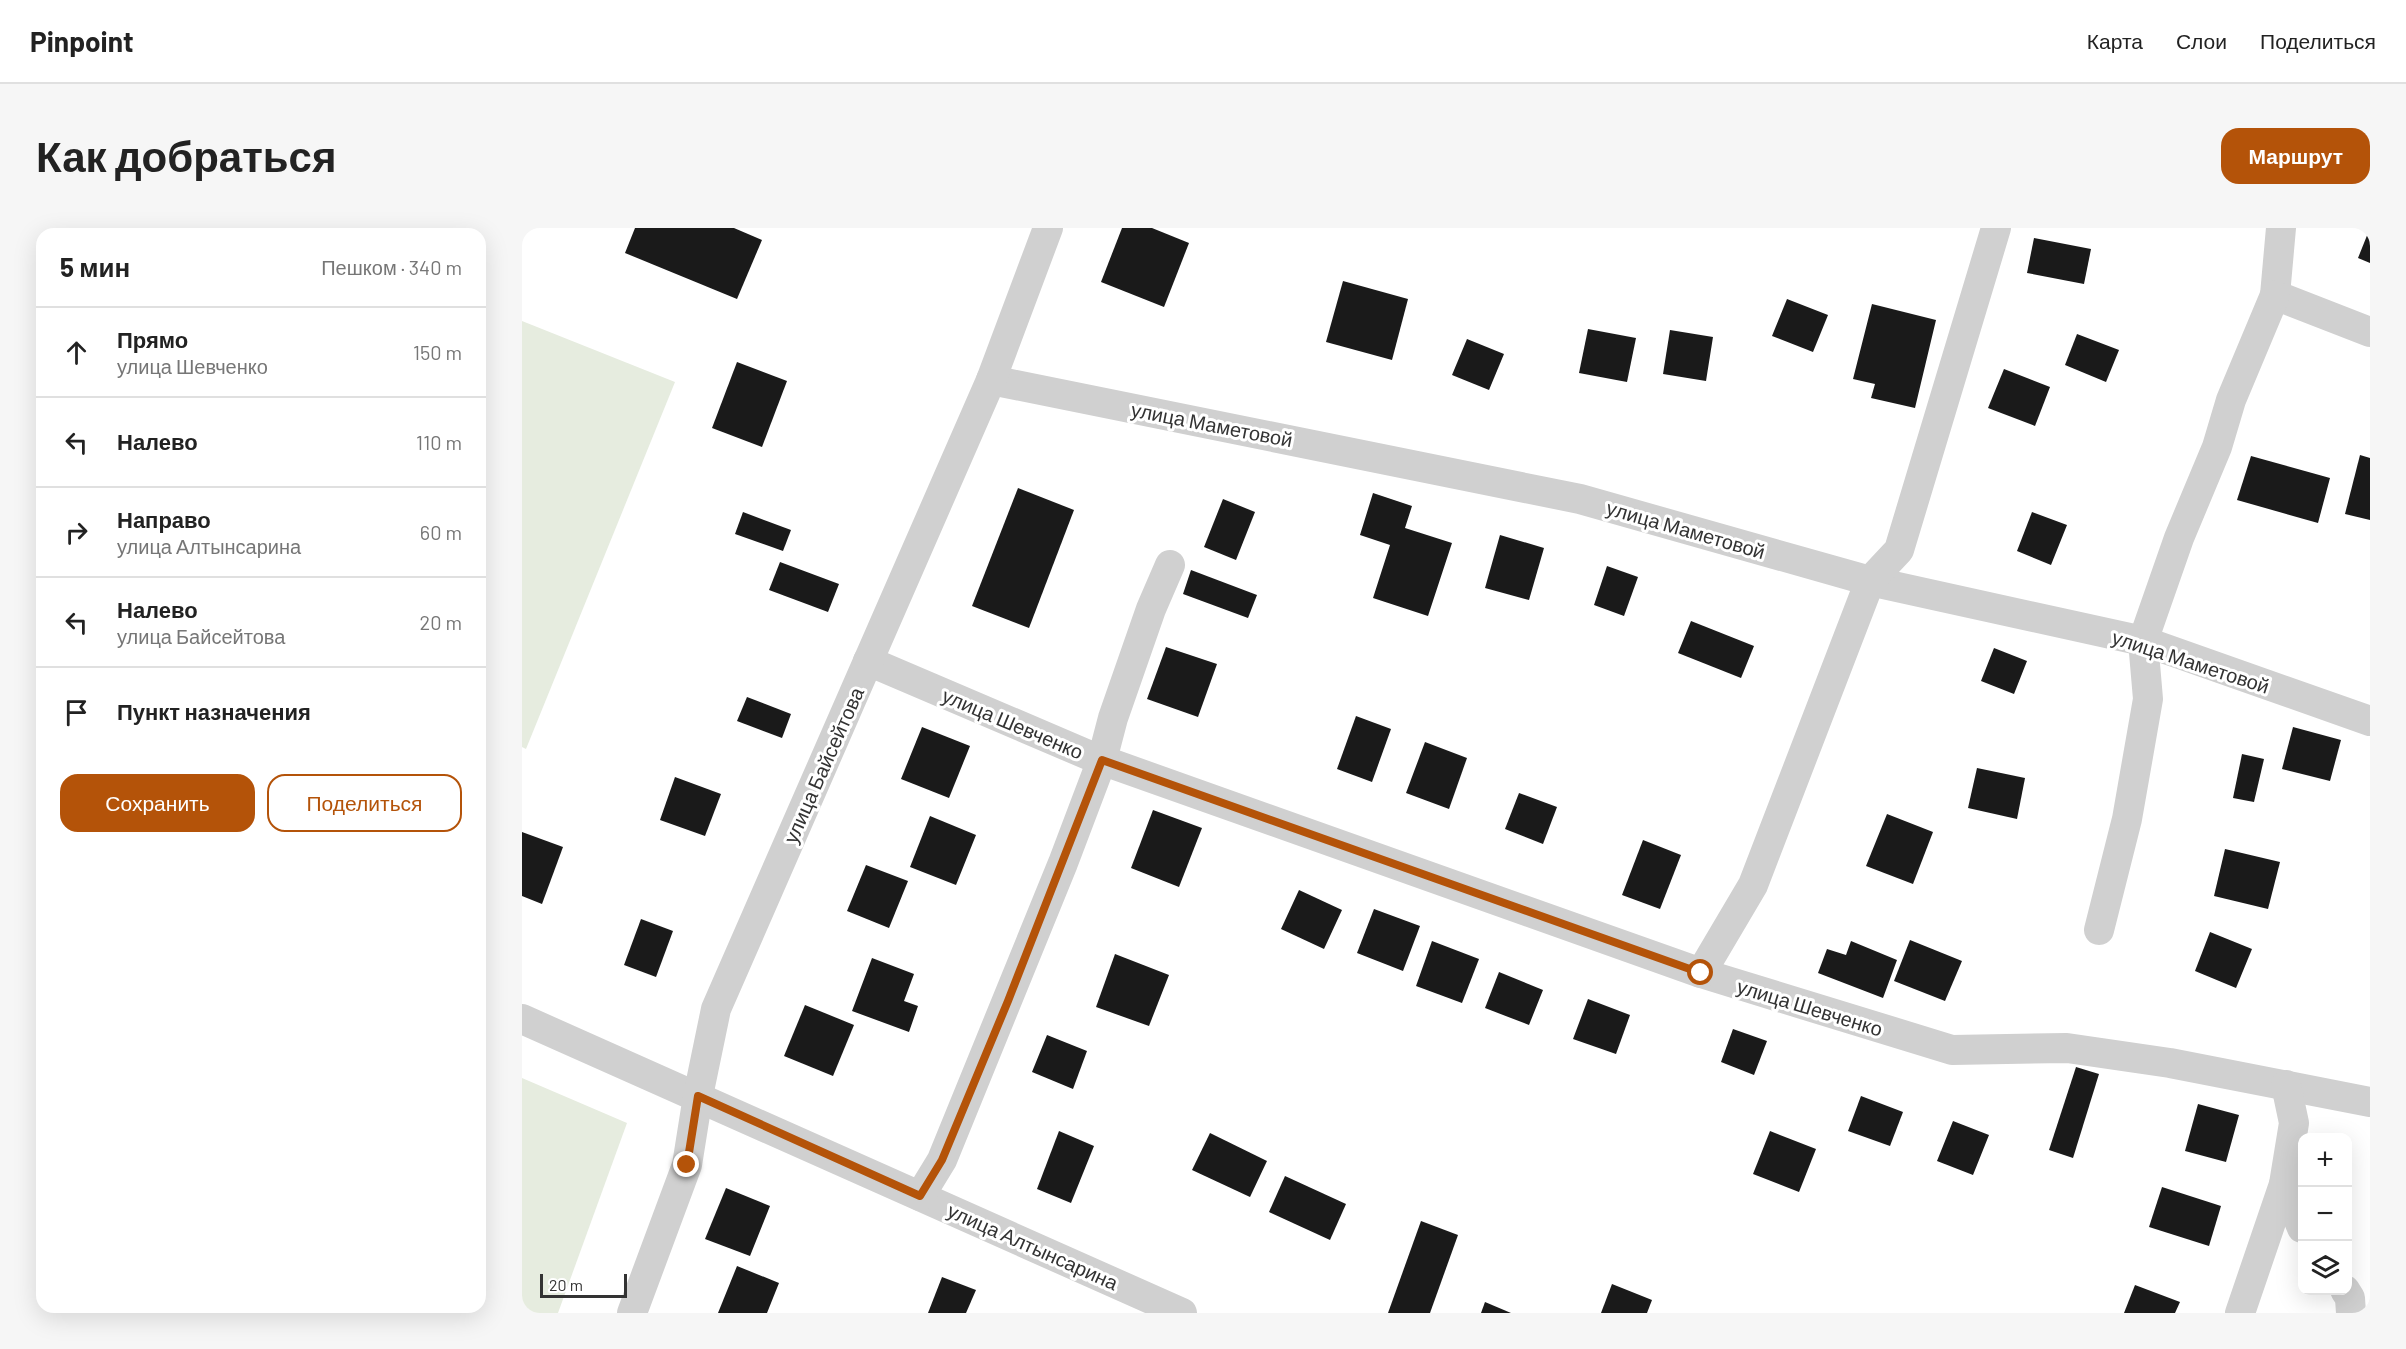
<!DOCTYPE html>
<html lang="ru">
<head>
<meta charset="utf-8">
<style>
	body { margin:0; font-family:Barlow,sans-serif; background:#f6f6f6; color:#222 }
	.controls { position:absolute; right:18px; bottom:18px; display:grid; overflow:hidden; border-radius:12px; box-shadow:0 6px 24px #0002 }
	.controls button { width:54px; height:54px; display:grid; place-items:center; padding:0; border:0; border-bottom:2px solid #e0e0e0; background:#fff; color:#222; font:30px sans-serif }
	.scale { position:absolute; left:18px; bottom:15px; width:87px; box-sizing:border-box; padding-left:6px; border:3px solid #333; border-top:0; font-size:16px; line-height:21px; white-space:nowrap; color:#333; -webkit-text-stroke:4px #fff; paint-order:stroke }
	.stop { position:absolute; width:18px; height:18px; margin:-14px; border:4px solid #b45309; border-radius:50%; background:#fff }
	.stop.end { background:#b45309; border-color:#fff; box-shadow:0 2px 6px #0008 }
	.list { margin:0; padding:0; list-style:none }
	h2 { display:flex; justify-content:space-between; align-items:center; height:78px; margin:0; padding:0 24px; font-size:26px }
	h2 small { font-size:20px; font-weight:400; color:#767676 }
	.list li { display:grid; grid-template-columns:39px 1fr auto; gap:18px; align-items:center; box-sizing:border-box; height:90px; padding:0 24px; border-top:2px solid #e0e0e0 }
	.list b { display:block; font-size:22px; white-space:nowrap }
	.list p { margin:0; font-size:20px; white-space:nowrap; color:#767676 }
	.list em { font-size:20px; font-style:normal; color:#767676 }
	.actions { display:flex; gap:12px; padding:18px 24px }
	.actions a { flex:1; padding:14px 0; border:2px solid #b45309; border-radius:18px; text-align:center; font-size:21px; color:#b45309 }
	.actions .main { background:#b45309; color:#fff }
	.icon { flex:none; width:33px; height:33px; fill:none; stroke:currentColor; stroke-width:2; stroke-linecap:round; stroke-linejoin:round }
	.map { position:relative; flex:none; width:1848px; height:1085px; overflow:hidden; border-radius:18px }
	header { display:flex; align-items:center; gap:36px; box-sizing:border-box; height:84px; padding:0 30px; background:#fff; border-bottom:2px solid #e0e0e0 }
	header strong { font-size:28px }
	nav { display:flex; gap:33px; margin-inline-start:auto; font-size:21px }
	.intro { display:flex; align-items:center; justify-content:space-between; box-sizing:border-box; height:144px; padding:0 36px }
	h1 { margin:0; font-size:42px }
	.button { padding:15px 27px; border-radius:18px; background:#b45309; color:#fff; font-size:21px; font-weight:700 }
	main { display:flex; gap:36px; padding:0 36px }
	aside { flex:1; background:#fff; border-radius:18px; box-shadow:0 6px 24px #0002 }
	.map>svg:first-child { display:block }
	.green { fill:#e6ecdf }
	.building { fill:#1a1a1a }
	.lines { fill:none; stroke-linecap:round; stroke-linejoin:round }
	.minor { stroke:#d0d0d0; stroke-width:30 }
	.route { stroke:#b45309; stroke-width:8 }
	.labels { text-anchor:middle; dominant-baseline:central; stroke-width:6; stroke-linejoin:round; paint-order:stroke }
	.street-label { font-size:20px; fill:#333; stroke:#fff }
</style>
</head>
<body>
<header>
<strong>Pinpoint</strong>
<nav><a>Карта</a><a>Слои</a><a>Поделиться</a></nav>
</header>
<div class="intro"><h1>Как добраться</h1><a class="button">Маршрут</a></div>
<main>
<aside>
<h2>5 мин<small>Пешком · 340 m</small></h2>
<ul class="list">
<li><svg class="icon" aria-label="ahead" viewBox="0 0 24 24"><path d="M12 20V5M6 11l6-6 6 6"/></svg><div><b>Прямо</b><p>улица Шевченко</p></div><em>150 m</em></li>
<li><svg class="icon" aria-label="left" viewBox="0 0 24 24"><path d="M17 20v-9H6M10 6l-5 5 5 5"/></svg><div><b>Налево</b></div><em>110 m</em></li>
<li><svg class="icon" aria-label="right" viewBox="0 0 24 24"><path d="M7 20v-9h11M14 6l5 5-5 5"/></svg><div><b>Направо</b><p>улица Алтынсарина</p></div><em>60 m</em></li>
<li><svg class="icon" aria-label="left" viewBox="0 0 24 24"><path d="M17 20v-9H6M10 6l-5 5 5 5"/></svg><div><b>Налево</b><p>улица Байсейтова</p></div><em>20 m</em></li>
<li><svg class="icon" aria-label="arrive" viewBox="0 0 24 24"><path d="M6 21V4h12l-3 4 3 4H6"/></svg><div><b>Пункт назначения</b></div></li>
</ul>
<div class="actions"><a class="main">Сохранить</a><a>Поделиться</a></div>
</aside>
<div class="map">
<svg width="1848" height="1085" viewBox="0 0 1848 1085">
	<rect width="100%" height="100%" fill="#fff"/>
	<g class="green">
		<path d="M0,93l153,61 -149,367 -4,-2z"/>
		<path d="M0,850l105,45 -69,190h-36z"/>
	</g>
	<g class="building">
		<path d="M113,0h99l28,12 -25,59 -112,-46z"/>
		<path d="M600,0h30l37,15 -25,64 -63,-25z"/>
		<path d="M1848,0v35l-12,-5z"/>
		<path d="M1512,10l57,11 -7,35 -57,-11z"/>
		<path d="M821,53l65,18 -16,61 -66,-18z"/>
		<path d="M1265,71l41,16 -15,37 -41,-16z"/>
		<path d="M1350,76l64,16 -21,88 -44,-10 4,-14 -22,-5z"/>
		<path d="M1066,101l48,9 -9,44 -48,-9z"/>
		<path d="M1148,102l43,7 -7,44 -43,-7z"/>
		<path d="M1555,106l42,16 -13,32 -41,-17z"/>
		<path d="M945,111l37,15 -15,36 -37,-15z"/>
		<path d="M215,134l50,19 -25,66 -50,-19z"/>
		<path d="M1482,141l46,18 -15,39 -47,-18z"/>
		<path d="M1838,227l10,3v62l-25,-6z"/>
		<path d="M1729,228l79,22 -12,45 -81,-23z"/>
		<path d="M496,260l56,22 -45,118 -57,-22z"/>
		<path d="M851,265l39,13 -7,22 47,15 -24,73 -55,-18 17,-53 -30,-10z"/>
		<path d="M701,271l32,13 -19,48 -32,-13z"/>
		<path d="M221,284l48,18 -8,21 -48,-17z"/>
		<path d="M1510,284l35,13 -16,40 -34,-14z"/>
		<path d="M978,307l44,13 -15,52 -44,-12z"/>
		<path d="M258,334l59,22 -11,28 -59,-22z"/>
		<path d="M1085,338l31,11 -14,39 -30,-11z"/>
		<path d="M669,342l66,25 -9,23 -65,-24z"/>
		<path d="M1169,393l63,25 -13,32 -63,-25z"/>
		<path d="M644,419l51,17 -19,53 -51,-18z"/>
		<path d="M1472,420l33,13 -13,33 -33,-13z"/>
		<path d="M225,469l44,17 -9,24 -45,-17z"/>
		<path d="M834,488l35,13 -19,53 -35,-13z"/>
		<path d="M400,499l48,19 -21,52 -48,-19z"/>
		<path d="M1771,499l48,13 -11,41 -48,-12z"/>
		<path d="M903,514l42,16 -18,51 -43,-16z"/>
		<path d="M1720,526l22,5 -10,43 -21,-4z"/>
		<path d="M1455,540l48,10 -8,41 -49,-11z"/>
		<path d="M153,549l46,17 -16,42 -45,-16z"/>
		<path d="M997,565l38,14 -14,37 -38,-15z"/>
		<path d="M631,582l49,18 -23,59 -48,-19z"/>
		<path d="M1365,586l46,18 -20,52 -47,-18z"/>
		<path d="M408,588l46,19 -20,50 -46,-18z"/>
		<path d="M0,604l41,15 -21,57 -20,-8z"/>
		<path d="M1121,612l38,15 -21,54 -38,-14z"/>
		<path d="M1703,621l55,13 -12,47 -54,-13z"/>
		<path d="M344,637l42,16 -19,47 -42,-17z"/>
		<path d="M777,662l43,20 -18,39 -43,-20z"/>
		<path d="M852,681l46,17 -17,45 -46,-18z"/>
		<path d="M119,691l32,12 -17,46 -32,-12z"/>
		<path d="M1688,704l42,17 -16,39 -41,-17z"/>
		<path d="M1388,712l52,21 -17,40 -51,-20z"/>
		<path d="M910,713l47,18 -17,44 -46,-17z"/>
		<path d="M1329,713l46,19 -14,38 -65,-25 9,-24 19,6z"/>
		<path d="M593,726l54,21 -20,51 -53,-19z"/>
		<path d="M350,730l42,16 -10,27 14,5 -9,26 -57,-21z"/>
		<path d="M977,744l44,18 -14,35 -44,-17z"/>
		<path d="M1066,771l42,16 -14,39 -43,-15z"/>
		<path d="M283,777l49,20 -21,51 -49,-20z"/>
		<path d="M1211,801l34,12 -13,34 -33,-13z"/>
		<path d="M525,807l40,16 -14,38 -41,-17z"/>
		<path d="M1554,839l23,7 -26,84 -24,-8z"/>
		<path d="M1339,868l42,16 -13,34 -42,-15z"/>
		<path d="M1676,876l41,11 -13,47 -41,-11z"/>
		<path d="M1431,893l36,14 -16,40 -36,-14z"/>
		<path d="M537,903l35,15 -23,57 -34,-14z"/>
		<path d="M1248,903l46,18 -17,43 -46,-18z"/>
		<path d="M688,905l57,28 -17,36 -58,-27z"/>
		<path d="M763,948l61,28 -16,36 -61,-28z"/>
		<path d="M1640,959l59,19 -12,40 -60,-19z"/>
		<path d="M204,960l44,18 -20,50 -45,-17z"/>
		<path d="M899,993l37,14 -28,78h-42z"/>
		<path d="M215,1038l42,17 -12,30h-49z"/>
		<path d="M420,1049l34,13 -10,23h-38z"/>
		<path d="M1090,1056l40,16 -5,13h-46z"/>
		<path d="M1613,1057l45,17 -5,11h-51z"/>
		<path d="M963,1074l26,11h-30z"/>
	</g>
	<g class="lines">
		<g class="minor">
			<path d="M1759,0l-6,67 95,37"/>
			<path d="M469,152l589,119 290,82 273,60 227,80"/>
			<path d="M346,433l225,96 608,216 251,77 115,-2 103,15 200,39"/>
			<path d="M1577,702l28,-111 21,-120 -5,-58 36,-103 38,-91 14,-47 44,-105"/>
			<path d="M1179,745l52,-88 117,-304 29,-31 97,-322"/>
			<path d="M0,791l660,294"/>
			<path d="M1762,956l18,44"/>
			<path d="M398,968l22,-36 121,-297 39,-103 11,-42 38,-109 19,-44"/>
			<path d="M1823,1062l5,8 1,15"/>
			<path d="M110,1085l55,-148 11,-69 18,-87 275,-629 57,-152"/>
			<path d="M1718,1085l44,-129 10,-61 -8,-38"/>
		</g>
	</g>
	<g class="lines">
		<path class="route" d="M165,937l11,-69 222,100 22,-36 66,-159 94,-241 599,213"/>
	</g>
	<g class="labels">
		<g class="street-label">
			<text transform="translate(690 196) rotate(11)">улица Маметовой</text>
			<text transform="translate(1164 301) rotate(16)">улица Маметовой</text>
			<text transform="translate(1669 433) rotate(18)">улица Маметовой</text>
			<text transform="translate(491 495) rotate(23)">улица Шевченко</text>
			<text transform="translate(301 537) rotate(-66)">улица Байсейтова</text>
			<text transform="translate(1288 779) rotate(17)">улица Шевченко</text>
			<text transform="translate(511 1018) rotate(24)">улица Алтынсарина</text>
		</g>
	</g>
</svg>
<div class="controls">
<button>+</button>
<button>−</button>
<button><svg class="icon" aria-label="layers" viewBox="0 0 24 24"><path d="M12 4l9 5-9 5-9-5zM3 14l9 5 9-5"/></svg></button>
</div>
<div class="scale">20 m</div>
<div class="stop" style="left:1179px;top:745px"></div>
<div class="stop end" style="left:165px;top:937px"></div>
</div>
</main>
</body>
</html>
